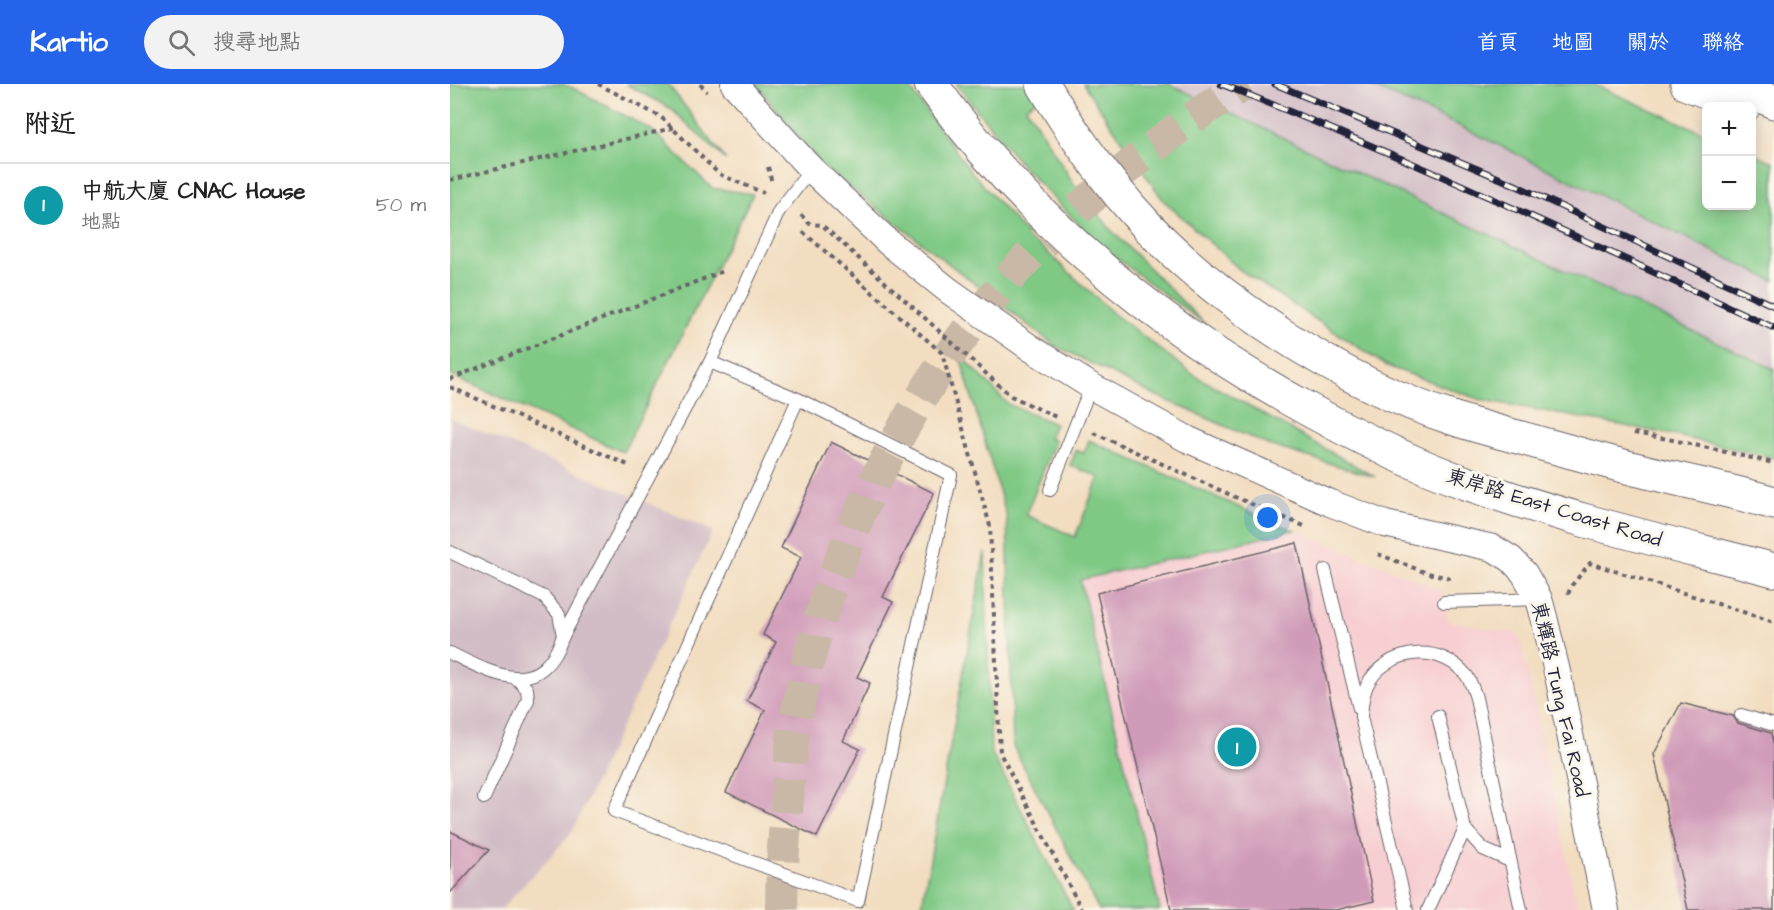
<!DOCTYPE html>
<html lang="zh-TW">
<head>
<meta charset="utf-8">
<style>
	body { margin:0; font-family:"Architects Daughter","LXGW WenKai TC",sans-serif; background:#f2f2f2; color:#222 }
	.controls { position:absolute; right:18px; top:18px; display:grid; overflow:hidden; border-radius:9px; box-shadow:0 3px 15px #0003 }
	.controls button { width:54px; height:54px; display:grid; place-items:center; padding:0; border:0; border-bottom:2px solid #e0e0e0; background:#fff; color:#222; font:30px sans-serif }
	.you { position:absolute; left:818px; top:434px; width:21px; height:21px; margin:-15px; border:4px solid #fff; border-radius:50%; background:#1a73e8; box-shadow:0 0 0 9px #1a73e833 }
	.badge { display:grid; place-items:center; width:39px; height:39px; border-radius:50%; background:#2563eb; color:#fff; font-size:20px; font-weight:700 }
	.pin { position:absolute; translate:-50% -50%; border:3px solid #fff; box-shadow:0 2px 6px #0006 }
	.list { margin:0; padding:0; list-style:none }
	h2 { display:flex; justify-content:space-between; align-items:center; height:78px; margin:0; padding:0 24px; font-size:26px }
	h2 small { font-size:20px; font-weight:400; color:#767676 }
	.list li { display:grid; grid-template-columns:39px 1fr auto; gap:18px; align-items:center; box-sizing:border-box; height:84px; padding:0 24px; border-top:2px solid #e0e0e0 }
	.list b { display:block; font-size:22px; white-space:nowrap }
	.list p { margin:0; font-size:20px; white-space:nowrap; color:#767676 }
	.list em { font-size:20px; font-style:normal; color:#767676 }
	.icon { flex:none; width:33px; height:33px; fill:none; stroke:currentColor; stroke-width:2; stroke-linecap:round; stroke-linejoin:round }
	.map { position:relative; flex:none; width:1324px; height:826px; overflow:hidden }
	header { display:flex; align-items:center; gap:36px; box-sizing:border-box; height:84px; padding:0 30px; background:#2563eb; color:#fff }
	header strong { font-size:28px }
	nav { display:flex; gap:33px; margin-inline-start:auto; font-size:21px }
	.search { width:420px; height:54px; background:#f2f2f2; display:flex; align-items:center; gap:15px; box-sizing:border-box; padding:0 21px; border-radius:33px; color:#767676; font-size:22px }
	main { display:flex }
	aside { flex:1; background:#fff }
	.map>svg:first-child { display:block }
	.built { fill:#f7cfd2 }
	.industrial { fill:#d2bdc6 }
	.green { fill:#7fc985; stroke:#507660; stroke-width:1.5 }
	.building { fill:#d09bb8 }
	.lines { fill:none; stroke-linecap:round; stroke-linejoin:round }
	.secondary-tunnel { stroke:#c8b8a5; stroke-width:33; stroke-dasharray:33 16; stroke-linecap:butt }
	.lane-casing { stroke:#6b636a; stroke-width:14 }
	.street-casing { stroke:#6b636a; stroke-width:28 }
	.primary-casing { stroke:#6b636a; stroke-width:35 }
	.highway-casing { stroke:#6b636a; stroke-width:35 }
	.path { stroke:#6b636a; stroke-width:4; stroke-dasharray:4.5 4.5; stroke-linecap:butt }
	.lane { stroke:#fff; stroke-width:12 }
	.street { stroke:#fff; stroke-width:26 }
	.primary { stroke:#fff; stroke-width:33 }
	.highway { stroke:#fff; stroke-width:33 }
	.rail-casing { stroke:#22223b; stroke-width:7 }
	.rail { stroke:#fbf7ec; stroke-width:4.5; stroke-dasharray:14; stroke-linecap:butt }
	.labels { text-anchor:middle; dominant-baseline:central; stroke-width:6; stroke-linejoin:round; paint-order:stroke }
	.street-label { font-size:20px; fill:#22223b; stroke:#fbf7ec }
</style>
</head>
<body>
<header>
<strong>Kartio</strong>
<div class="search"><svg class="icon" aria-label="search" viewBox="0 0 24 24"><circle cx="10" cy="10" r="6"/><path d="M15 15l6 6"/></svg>搜尋地點</div>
<nav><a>首頁</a><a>地圖</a><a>關於</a><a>聯絡</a></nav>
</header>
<main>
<aside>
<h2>附近<small></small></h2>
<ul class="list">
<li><span class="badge" style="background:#0f9aa8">1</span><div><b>中航大廈 CNAC House</b><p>地點</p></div><em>50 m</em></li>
</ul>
</aside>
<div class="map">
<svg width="1324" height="826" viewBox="0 0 1324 826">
	<rect width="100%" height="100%" fill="#fbf7ec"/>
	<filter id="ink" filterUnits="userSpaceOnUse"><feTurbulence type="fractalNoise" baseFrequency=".0167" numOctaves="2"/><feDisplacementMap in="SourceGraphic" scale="12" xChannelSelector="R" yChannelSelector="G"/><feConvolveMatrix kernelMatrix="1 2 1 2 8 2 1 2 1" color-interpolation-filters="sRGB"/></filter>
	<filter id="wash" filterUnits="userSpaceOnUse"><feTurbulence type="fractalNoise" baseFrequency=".008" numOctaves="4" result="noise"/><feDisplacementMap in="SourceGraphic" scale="24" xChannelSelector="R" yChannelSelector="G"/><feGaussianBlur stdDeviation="1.35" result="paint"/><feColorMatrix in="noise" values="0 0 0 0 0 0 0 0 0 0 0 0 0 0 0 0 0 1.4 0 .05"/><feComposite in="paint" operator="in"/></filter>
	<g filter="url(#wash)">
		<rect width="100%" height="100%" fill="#f2ddc0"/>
		<path class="built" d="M845,446l146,60 8,31 69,13 12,48 48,228h-418l-80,-330z"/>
		<g class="industrial">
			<path d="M719,0h197l96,43 312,154v90z"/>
			<path d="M0,334l263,113 -142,303 -71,76h-50z"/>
		</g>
		<g class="green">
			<path d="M0,0h112l11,4 79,42 60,58 41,6 -130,258 -173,-77z"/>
			<path d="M176,0h42l58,76 -56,-52z"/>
			<path d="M306,0h151l62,85 51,58 94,87 80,61 181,102 -107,-32 -109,-48 -105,-52 -233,-180z"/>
			<path d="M506,0h103l-33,23 46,74 39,49 95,95 -106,-79 -78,-80z"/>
			<path d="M633,0h86l605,285v89l-106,-24 -190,-35 -91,-33 -147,-96 -77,-70z"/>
			<path d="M916,0h227l113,50v72h46v-53l22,9v119l-312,-154z"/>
			<path d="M509,269l49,51 47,20 -6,14 6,3 -29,74 49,22 24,-60 -29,-12 6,-15 8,3 5,-13 190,85 16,5 -215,50 80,330h-61l-86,-164 -6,-228z"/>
			<path d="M535,468l6,199 82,159h-152z"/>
		</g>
		<g id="blocks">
			<g class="building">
				<path d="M381,358l103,51 -51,104 10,5 -36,75 13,6 -27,58 17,8 -43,88 -91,-45 39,-82 -18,-9 29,-59 -13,-7 38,-78 -20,-9z"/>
				<path d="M847,459l77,358 -38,9h-165l-74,-317z"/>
				<path d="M1231,619l52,13 5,7 33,10 3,14v163h-86l-34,-156z"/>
				<path d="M0,747l39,19 -39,43z"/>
			</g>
		</g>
	</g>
	<g filter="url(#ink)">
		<use href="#blocks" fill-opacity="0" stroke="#6b636a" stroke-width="1.5"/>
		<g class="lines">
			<path class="secondary-tunnel" d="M332,826c-1,-35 2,-70 5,-105 2,-23 3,-47 6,-69 26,-170 113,-345 228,-471 34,-37 72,-70 111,-101 37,-29 73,-58 115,-80"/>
			<g class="lane-casing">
				<g id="lane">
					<path d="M260,278l88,37 153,76 -93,426 -244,-90 184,-412"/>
					<path d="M600,406l41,-104"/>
					<path d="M0,468l94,45 15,17 4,22"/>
					<path d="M875,486l34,138"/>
					<path d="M994,518l95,-3"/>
					<path d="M0,569c45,22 90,48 113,-17l147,-274 69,-151 32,-42"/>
					<path d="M1291,631l33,10"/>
					<path d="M988,632l27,113 18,20 27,12"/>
					<path d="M34,714l44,-98 -1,-11 -11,-11"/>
					<path d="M957,826l-46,-193c1,-13 2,-26 9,-37 22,-33 72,-36 97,-4 4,7 7,15 9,22l45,212"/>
					<path d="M978,826l37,-81"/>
				</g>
			</g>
			<g class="street-casing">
				<path id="street" d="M284,0l77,85 77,73 60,48 84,59 59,37 96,53 143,64 55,21 108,24 18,11 13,14 15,26 5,18 14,59 48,234"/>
			</g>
			<g class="primary-casing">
				<g id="primary">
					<path d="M481,0c99,138 232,246 380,327 50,27 101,53 155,72 100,36 205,60 308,87"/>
					<path d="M593,0c26,44 55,86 89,125 76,88 212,175 323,210 30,10 61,17 91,26 34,9 67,19 101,27 42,10 85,19 127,31"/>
					<path d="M1237,0l57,22"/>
				</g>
			</g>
			<g class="highway-casing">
				<path id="highway" d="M1287,0l37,18"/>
			</g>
			<g class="path">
				<path d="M148,0l63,33 58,57 45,19"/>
				<path d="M250,0l7,8"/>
				<path d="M318,83l4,16"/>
				<path d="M0,96l223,-52"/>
				<path d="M351,131l9,9 12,1 189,171 45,21"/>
				<path d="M353,148l139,121 48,173 10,227 82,157"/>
				<path d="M0,295l276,-109"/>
				<path d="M0,303l178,78"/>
				<path d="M644,349l141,64 69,29"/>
				<path d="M1184,349l34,6 106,24"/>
				<path d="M928,470l49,19 24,5"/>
				<path d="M1118,510l4,-9 18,-22 184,59"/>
			</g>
			<use href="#lane" class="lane"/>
			<use href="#street" class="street"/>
			<use href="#primary" class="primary"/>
			<use href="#highway" class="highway"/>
			<g class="rail-casing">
				<g id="rail">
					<path d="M771,0c188,74 370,159 553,244"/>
					<path d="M825,0l238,100 261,122"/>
				</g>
			</g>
			<use href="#rail" class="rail"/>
		</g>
	</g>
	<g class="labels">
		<g class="street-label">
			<text transform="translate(1104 424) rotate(17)">東岸路 East Coast Road</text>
			<text transform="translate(1110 615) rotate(77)">東輝路 Tung Fai Road</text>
		</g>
	</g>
</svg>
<div class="controls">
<button>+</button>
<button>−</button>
</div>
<div class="you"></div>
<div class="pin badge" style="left:787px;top:663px;background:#0f9aa8">1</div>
</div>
</main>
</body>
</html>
